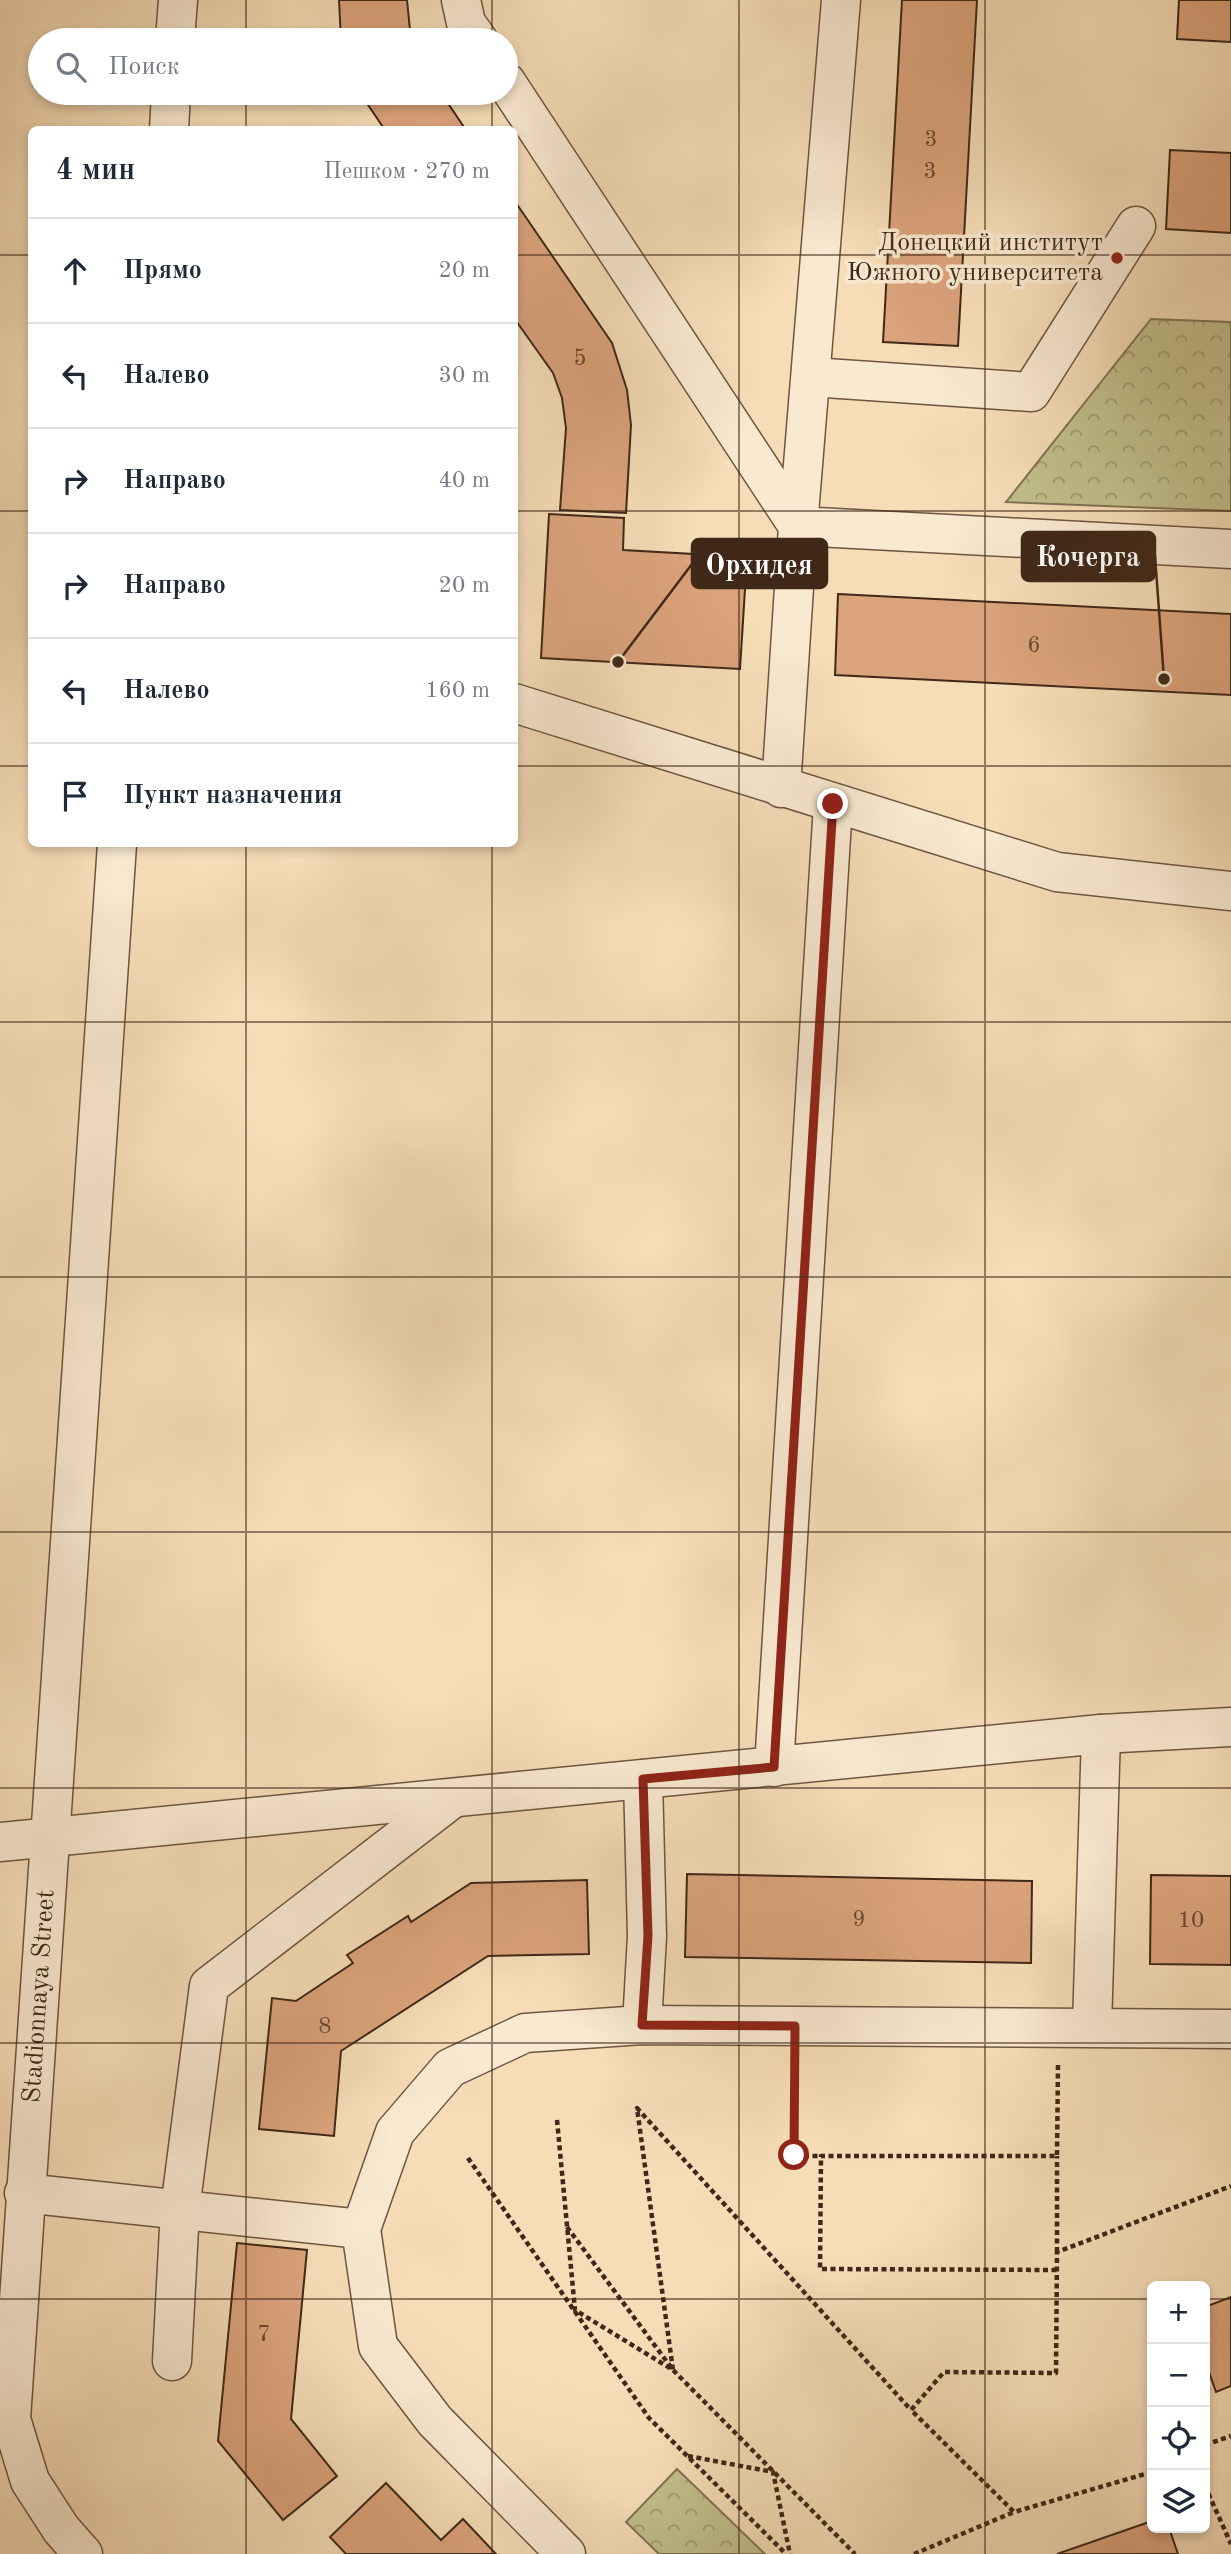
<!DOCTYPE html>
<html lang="ru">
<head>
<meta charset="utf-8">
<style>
	body { margin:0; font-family:"Old Standard TT",serif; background:#f6f6f7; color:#1f2937 }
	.controls { position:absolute; right:21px; bottom:21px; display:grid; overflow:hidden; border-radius:10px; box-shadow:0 4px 10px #0003 }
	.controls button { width:63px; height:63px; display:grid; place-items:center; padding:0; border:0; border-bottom:2px solid #e0e1e3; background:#fff; color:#1f2937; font:35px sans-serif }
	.stop { position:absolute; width:21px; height:21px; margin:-16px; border:5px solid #8f2418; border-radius:50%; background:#fff }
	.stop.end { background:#8f2418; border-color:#fff; box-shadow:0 2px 7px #0008 }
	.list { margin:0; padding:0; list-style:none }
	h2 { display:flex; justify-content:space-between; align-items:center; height:91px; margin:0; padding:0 28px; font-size:30px }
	h2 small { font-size:23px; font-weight:400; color:#747a83 }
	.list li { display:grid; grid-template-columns:46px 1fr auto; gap:21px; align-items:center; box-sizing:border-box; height:105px; padding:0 28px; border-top:2px solid #e0e1e3 }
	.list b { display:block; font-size:26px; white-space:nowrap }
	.list em { font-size:23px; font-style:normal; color:#747a83 }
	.icon { flex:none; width:38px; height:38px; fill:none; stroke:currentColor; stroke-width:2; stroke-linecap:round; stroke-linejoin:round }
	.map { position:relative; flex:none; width:1231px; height:2554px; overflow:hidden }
	.search { position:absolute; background:#fff; box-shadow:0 4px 10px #0003; left:28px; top:28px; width:490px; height:77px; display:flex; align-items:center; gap:18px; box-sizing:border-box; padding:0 24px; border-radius:38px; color:#747a83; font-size:26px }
	.panel { position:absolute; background:#fff; box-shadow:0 4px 10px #0003; left:28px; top:126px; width:490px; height:721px; border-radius:10px }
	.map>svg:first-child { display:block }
	.park { fill:url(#park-crowns); stroke:#807452; stroke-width:2 }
	.building { fill:#dba37c; stroke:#402818; stroke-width:2 }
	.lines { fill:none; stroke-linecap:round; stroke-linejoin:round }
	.minor-casing { stroke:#6e5540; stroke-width:41 }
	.path { stroke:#402818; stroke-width:4.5; stroke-dasharray:5 3.5; stroke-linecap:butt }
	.minor { stroke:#f9e9d1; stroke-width:38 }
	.route { stroke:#8f2418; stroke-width:9 }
	.grid { fill:none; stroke:#402818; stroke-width:2; stroke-opacity:0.55 }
	.poi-dot { fill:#8f2418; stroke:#f9e9d1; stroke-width:2.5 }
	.labels { text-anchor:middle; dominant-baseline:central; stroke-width:7; stroke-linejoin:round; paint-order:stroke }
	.number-label { font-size:23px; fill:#674731 }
	.poi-label { font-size:26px; fill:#402818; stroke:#f9e9d1; text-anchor:end }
	.street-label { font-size:26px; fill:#402818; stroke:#f9e9d1 }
	.leader { fill:none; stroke:#402818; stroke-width:2.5 }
	.callout-dot { fill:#402818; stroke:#f9e9d1; stroke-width:2.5 }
	.callout { fill:#402818; stroke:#402818; stroke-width:2.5 }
	.callout-label { font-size:28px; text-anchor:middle; font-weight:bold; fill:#fff }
</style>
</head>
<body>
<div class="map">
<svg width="1231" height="2554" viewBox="0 0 1231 2554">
	<defs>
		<pattern id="park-crowns" width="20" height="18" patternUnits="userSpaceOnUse" patternTransform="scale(1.75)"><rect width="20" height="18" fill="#c1c08c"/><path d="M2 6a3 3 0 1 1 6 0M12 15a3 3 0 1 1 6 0" fill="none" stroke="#9e9c71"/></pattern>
	</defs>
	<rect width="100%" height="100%" fill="#f6ddb8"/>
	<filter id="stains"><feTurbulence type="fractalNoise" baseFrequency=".00286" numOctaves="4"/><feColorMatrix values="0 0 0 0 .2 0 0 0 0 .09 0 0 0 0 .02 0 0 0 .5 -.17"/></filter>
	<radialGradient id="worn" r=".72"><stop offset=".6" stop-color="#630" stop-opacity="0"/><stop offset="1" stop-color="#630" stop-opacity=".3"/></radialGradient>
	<g class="park">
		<path d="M1151,319l80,3v189l-225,-9z"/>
		<path d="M677,2469l88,85h-106l-33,-32z"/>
	</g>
	<g class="building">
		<path d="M339,0h68l4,40h-70z"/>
		<path d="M902,0h75l-19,346 -75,-4z"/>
		<path d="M1179,0h52v42l-54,-3z"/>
		<path d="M360,93h81l25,37h-81z"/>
		<path d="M1170,150l61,3v80l-65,-4z"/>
		<path d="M514,200l98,143 15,47 4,35 -5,88 -66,-3 6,-82 -4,-30 -9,-25 -39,-55z"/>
		<path d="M549,514l75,4 -1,32 124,7 -7,112 -199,-11z"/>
		<path d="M838,594l393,20v81l-396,-20z"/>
		<path d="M687,1874l345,7 -1,82 -346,-6z"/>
		<path d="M1151,1875l80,1v89l-81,-1z"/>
		<path d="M587,1880l2,74 -101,2 -147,95 -7,85 -75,-7 13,-131 24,3 57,-38 -6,-8 61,-39 3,6 60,-39z"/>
		<path d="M237,2243l70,7 -16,169 46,57 -54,44 -65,-79z"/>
		<path d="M1231,2297v89l-15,6 -11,-31v-54z"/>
		<path d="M386,2483l55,57 22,-21 33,35h-150l-16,-17z"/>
		<path d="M1152,2521v7h17l9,26h-121z"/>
	</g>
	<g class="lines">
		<g class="minor-casing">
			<g id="minor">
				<path d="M461,0l5,23 12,17"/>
				<path d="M841,0l-43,526 433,23"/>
				<path d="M175,40l3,-40"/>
				<path d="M506,82l292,444 -17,262"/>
				<path d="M169,130l2,-37"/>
				<path d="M811,377l220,15 105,-166"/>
				<path d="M514,703l543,169 174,19"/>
				<path d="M774,1767l59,-963"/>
				<path d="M0,1842l1101,-108 130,-7"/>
				<path d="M642,2025l5,-89 -4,-157"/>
				<path d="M1092,2027l9,-293"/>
				<path d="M24,2193l337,36"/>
				<path d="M172,2361l8,-152 29,-223 244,-188"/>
				<path id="s1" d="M83,2554l-22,-25 -31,-48 -19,-62 106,-1575"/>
				<path d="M566,2554l-131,-133 -57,-75 -17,-117 34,-97 55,-64 75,-35 117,-8 589,4"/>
			</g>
		</g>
		<g class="path">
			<path d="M795,2064l-1,92h27"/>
			<path d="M1058,2065l-1,91h-236l-1,113 238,1"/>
			<path d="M557,2120l18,190 98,60 182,184"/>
			<path d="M468,2158l181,260 137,136"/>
			<path d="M567,2227l106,143 -36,-262 274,302"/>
			<path d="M1057,2252v-96"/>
			<path d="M1205,2445l26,-9"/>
			<path d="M688,2456l85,16 17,82"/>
			<path d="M1152,2472l-138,40 -103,-102 33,-38 112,1 1,-121 174,-66"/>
			<path d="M1205,2486l26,58"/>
			<path d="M914,2554l100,-42"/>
		</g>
		<use href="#minor" class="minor"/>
	</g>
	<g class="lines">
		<path class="route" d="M794,2155l1,-129 -153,-1 6,-89 -5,-157 131,-12 59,-963"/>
	</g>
	<path class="grid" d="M246,0v40M492,0v40M739,0v2554M985,0v2554M246,93v37M492,93v37M0,255h32M514,255h717M0,511h32M514,511h717M0,766h32M514,766h717M246,844v1710M492,844v1710M0,1022h1231M0,1277h1231M0,1532h1231M0,1788h1231M0,2043h1231M0,2299h1152M1205,2299h26"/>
	<circle class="poi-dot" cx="1117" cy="258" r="7"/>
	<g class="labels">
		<g class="number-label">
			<text x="931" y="139">3</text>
			<text x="930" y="171">3</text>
			<text x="580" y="358">5</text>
			<text x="1034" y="645">6</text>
			<text x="859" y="1919">9</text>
			<text x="1191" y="1920">10</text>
			<text x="325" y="2026">8</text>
			<text x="264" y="2334">7</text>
		</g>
		<g class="poi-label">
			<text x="1103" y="243">Донецкий институт<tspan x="1103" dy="30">Южного университета</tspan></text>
		</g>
		<g class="street-label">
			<text stroke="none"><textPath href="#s1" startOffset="579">Stadionnaya Street</textPath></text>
		</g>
	</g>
	<path class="leader" d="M1164 679L1155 556M618 662L692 564"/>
	<g class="callout-dot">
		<circle cx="1164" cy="679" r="7"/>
		<circle cx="618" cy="662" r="7"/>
	</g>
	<g class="callout">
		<rect x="1022" y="532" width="133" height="49" rx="7"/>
		<rect x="692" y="539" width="135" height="49" rx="7"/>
	</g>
	<g class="callout-label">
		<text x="1088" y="566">Кочерга</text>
		<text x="759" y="574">Орхидея</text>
	</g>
	<rect width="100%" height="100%" filter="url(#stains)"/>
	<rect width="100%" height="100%" fill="url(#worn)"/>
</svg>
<div class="controls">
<button>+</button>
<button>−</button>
<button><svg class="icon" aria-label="locate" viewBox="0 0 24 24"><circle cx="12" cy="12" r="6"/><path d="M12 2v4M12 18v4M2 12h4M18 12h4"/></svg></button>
<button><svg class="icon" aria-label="layers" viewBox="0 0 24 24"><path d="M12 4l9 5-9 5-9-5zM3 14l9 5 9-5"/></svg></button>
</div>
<div class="stop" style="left:794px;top:2155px"></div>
<div class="stop end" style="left:833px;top:804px"></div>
<div class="search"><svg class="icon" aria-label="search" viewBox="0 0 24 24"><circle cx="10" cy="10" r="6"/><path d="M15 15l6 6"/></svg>Поиск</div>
<section class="panel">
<h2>4 мин<small>Пешком · 270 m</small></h2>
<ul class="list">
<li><svg class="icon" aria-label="ahead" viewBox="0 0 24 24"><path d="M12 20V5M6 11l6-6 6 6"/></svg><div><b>Прямо</b></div><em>20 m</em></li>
<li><svg class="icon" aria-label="left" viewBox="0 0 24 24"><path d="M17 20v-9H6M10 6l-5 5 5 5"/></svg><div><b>Налево</b></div><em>30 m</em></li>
<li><svg class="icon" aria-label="right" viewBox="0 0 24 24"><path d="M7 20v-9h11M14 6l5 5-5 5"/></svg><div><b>Направо</b></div><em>40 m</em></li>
<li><svg class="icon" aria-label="right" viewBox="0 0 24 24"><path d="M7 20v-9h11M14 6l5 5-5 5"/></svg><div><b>Направо</b></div><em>20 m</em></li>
<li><svg class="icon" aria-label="left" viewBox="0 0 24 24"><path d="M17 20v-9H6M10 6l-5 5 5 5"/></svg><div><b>Налево</b></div><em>160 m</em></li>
<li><svg class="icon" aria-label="arrive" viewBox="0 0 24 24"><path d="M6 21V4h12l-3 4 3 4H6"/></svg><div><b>Пункт назначения</b></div></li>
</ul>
</section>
</div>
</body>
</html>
